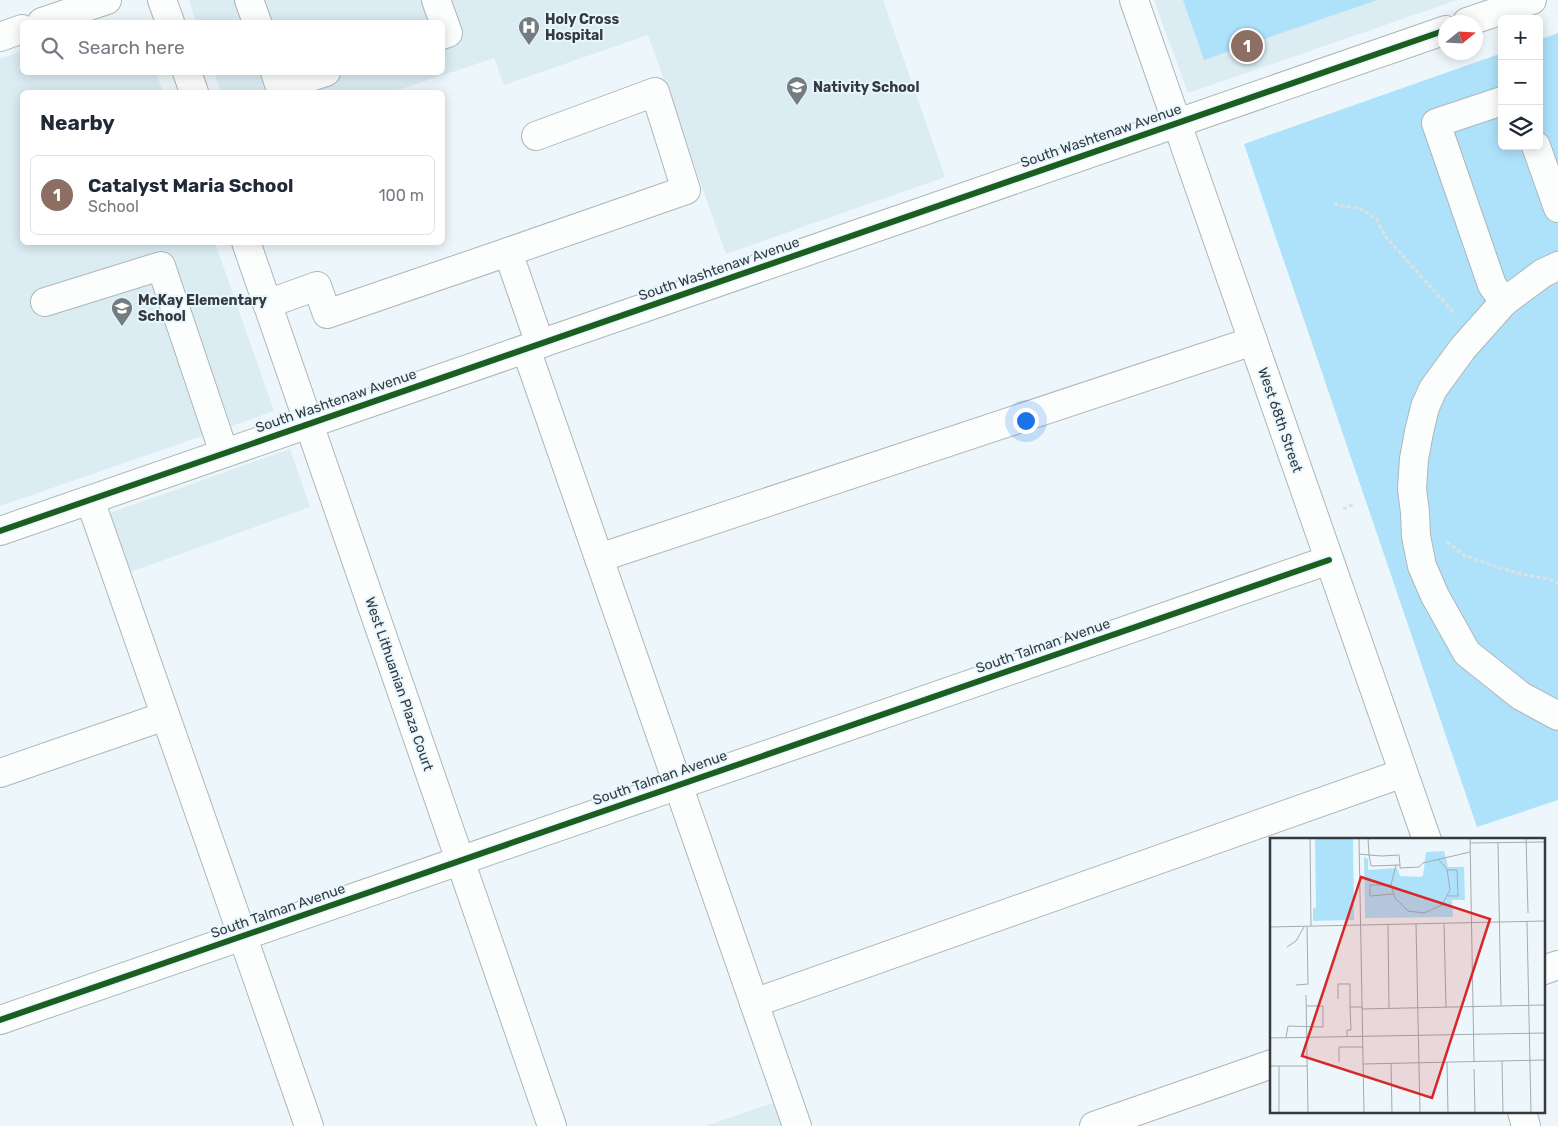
<!DOCTYPE html>
<html lang="en">
<head>
<meta charset="utf-8">
<style>
	body { margin:0; font-family:Rubik,sans-serif; background:#f6f6f7; color:#1f2937 }
	.controls { position:absolute; right:15px; top:15px; display:grid; overflow:hidden; border-radius:8px; box-shadow:0 2px 12px #0003 }
	.controls button { width:45px; height:45px; display:grid; place-items:center; padding:0; border:0; border-bottom:1px solid #e0e1e3; background:#fff; color:#1f2937; font:25px sans-serif }
	.compass { position:absolute; left:1438px; top:15px; width:45px; height:45px; border-radius:50%; background:#fff; box-shadow:0 2px 12px #0003; rotate:72deg }
	.you { position:absolute; left:1025px; top:420px; width:18px; height:18px; margin:-12px; border:4px solid #fff; border-radius:50%; background:#1a73e8; box-shadow:0 0 0 8px #1a73e833 }
	.badge { display:grid; place-items:center; width:32px; height:32px; border-radius:50%; background:#2563eb; color:#fff; font-size:16px; font-weight:700 }
	.pin { position:absolute; translate:-50% -50%; border:2px solid #fff; box-shadow:0 1px 5px #0006 }
	.list { margin:0; padding:0; list-style:none }
	h2 { display:flex; justify-content:space-between; align-items:center; height:65px; margin:0; padding:0 20px; font-size:21px }
	h2 small { font-size:16px; font-weight:400; color:#747a83 }
	.list li { display:grid; grid-template-columns:32px 1fr auto; gap:15px; align-items:center; box-sizing:border-box; height:80px; margin:0 10px 10px; padding:0 10px; border:1px solid #e0e1e3; border-radius:8px }
	.list b { display:block; font-size:19px; white-space:nowrap }
	.list p { margin:0; font-size:16px; white-space:nowrap; color:#747a83 }
	.list em { font-size:16px; font-style:normal; color:#747a83 }
	.icon { flex:none; width:28px; height:28px; fill:none; stroke:currentColor; stroke-width:2; stroke-linecap:round; stroke-linejoin:round }
	.map { position:relative; flex:none; width:1558px; height:1126px; overflow:hidden }
	.search { position:absolute; background:#fff; box-shadow:0 2px 12px #0003; left:20px; top:20px; width:425px; height:55px; display:flex; align-items:center; gap:12px; box-sizing:border-box; padding:0 18px; border-radius:8px; color:#747a83; font-size:19px }
	.panel { position:absolute; background:#fff; box-shadow:0 2px 12px #0003; left:20px; top:90px; width:425px; height:155px; border-radius:8px }
	.map>svg:first-child { display:block }
	.built { fill:#dbecf3 }
	.green { fill:#aee2fb }
	.lines { fill:none; stroke-linecap:round; stroke-linejoin:round }
	.minor-casing { stroke:#afb6b9; stroke-width:30 }
	.path { stroke:#dee1e2; stroke-width:3; stroke-dasharray:4 2.5; stroke-linecap:butt }
	.minor { stroke:#fcfefe; stroke-width:28 }
	.cycleway-casing { stroke:#e8f7ff; stroke-width:9 }
	.cycleway { stroke:#1b5e20; stroke-width:6 }
	.labels { text-anchor:middle; dominant-baseline:central; stroke-width:4; stroke-linejoin:round; paint-order:stroke }
	.poi-label { font-size:14px; font-weight:bold; fill:#343a3d; stroke:#e8f7ff; text-anchor:start }
	.street-label { font-size:14px; fill:#343a3d; stroke:#e8f7ff }
	.inset-road { fill:none; stroke:#a3abae; stroke-width:1 }
	.view { fill:#d62828; fill-opacity:0.15; stroke:#d62828; stroke-width:2.5 }
	.inset-edge { fill:none; stroke:#343a3d; stroke-width:2.5 }
</style>
</head>
<body>
<div class="map">
<svg width="1558" height="1126" viewBox="0 0 1558 1126">
	<rect width="100%" height="100%" fill="#edf6fa"/>
	<g class="built">
		<path d="M189,0h694l62,177 -219,77 -78,-219 -144,50 -10,-27 -102,34h-171l-7,-19 228,-1v-50h-246z"/>
		<path d="M1154,0h303l-269,93z"/>
		<path d="M22,51v21l134,1 7,19h-141v150l193,1 59,168 -274,95v-447z"/>
		<path d="M290,449l20,58 -193,70 -21,-59z"/>
		<path d="M787,1098l10,28h-91z"/>
	</g>
	<g class="green">
		<path d="M1183,0h194l-173,60z"/>
		<path d="M1558,33v767l-81,27 -233,-683 258,-91v93h37v-106z"/>
	</g>
	<g class="lines">
		<g class="minor-casing">
			<g id="minor">
				<path d="M162,0l8,22"/>
				<path d="M249,0l8,22"/>
				<path d="M436,0l12,33 -6,2"/>
				<path d="M1134,0l293,840"/>
				<path d="M42,22l65,-22"/>
				<path d="M1467,22l65,-22"/>
				<path d="M0,37l22,-8"/>
				<path d="M187,72l7,20"/>
				<path d="M275,72l5,15 46,-15"/>
				<path d="M1502,101l-66,22 56,162 12,17"/>
				<path d="M536,136l119,-44 31,98 -178,62 32,92"/>
				<path d="M1536,146l22,62"/>
				<path d="M246,242l306,884"/>
				<path d="M1558,266l-15,7 -39,29 -41,46 -30,41 -8,18 -6,25 -5,27 -2,30 3,23 1,24 6,30 13,30 32,57 54,43 37,20"/>
				<path d="M45,302l116,-36 63,187"/>
				<path d="M267,304l50,-18 10,28 181,-62"/>
				<path d="M526,349l271,777"/>
				<path d="M90,500l219,626"/>
				<path d="M0,531l1446,-501"/>
				<path d="M599,558l654,-217"/>
				<path d="M0,773l165,-57"/>
				<path d="M1544,970l14,-5"/>
				<path d="M754,1003l649,-230"/>
				<path d="M0,1020l1329,-460"/>
				<path d="M1522,1112l4,14"/>
				<path d="M1094,1126l178,-62"/>
			</g>
		</g>
		<g class="path">
			<path d="M1334,204l27,5 16,11 8,16 70,78"/>
			<path d="M1343,509l11,-5"/>
			<path d="M1447,542l17,13 30,11 27,8 27,5 10,4"/>
		</g>
		<use href="#minor" class="minor"/>
		<g class="cycleway-casing">
			<g id="cycleway">
				<path d="M0,531l1446,-501"/>
				<path d="M0,1020l1329,-460"/>
			</g>
		</g>
		<use href="#cycleway" class="cycleway"/>
	</g>
	<defs>
		<g id="hospital-pin" transform="scale(1.125)"><path d="M0 17L-7.5 6A9.5 9.5 0 1 1 7.5 6Z" fill="#757c7f" stroke="#e8f7ff"/><path d="M-5-5h3v3.5h4V-5h3V5h-3V1.5h-4V5h-3Z" fill="#fff"/></g>
		<g id="school-pin" transform="scale(1.125)"><path d="M0 17L-7.5 6A9.5 9.5 0 1 1 7.5 6Z" fill="#757c7f" stroke="#e8f7ff"/><path d="M0-5L7-2L0 1L-7-2ZM-4 1L0 2.5L4 1V4Q0 6-4 4Z" fill="#fff"/></g>
	</defs>
	<g fill-rule="evenodd">
		<use href="#hospital-pin" x="529" y="27"/>
		<use href="#school-pin" x="797" y="87"/>
		<use href="#school-pin" x="122" y="308"/>
	</g>
	<g class="labels">
		<g class="poi-label">
			<text x="545" y="19">Holy Cross<tspan x="545" dy="16">Hospital</tspan></text>
			<text x="813" y="87">Nativity School</text>
			<text x="138" y="300">McKay Elementary<tspan x="138" dy="16">School</tspan></text>
		</g>
		<g class="street-label">
			<text transform="translate(1101 136) rotate(-19)">South Washtenaw Avenue</text>
			<text transform="translate(719 269) rotate(-19)">South Washtenaw Avenue</text>
			<text transform="translate(336 401) rotate(-19)">South Washtenaw Avenue</text>
			<text transform="translate(1280 420) rotate(71)">West 68th Street</text>
			<text transform="translate(1043 646) rotate(-19)">South Talman Avenue</text>
			<text transform="translate(399 684) rotate(71)">West Lithuanian Plaza Court</text>
			<text transform="translate(660 778) rotate(-19)">South Talman Avenue</text>
			<text transform="translate(278 911) rotate(-19)">South Talman Avenue</text>
		</g>
	</g>
	<g transform="translate(1270 838)">
		<rect width="275" height="275" fill="#edf6fa"/>
		<path d="M45,0h38l1,82 -41,1v-12l3,-2zM174,13l4,16h16l1,33h-13l1,17 -88,1 -1,-61 4,2v11l29,-2 3,8 20,1 3,-1 3,-24z" fill="#aee2fb"/>
		<path class="inset-road" d="M40,0l1,88M89,0l5,275M200,0l4,224M256,0l2,75M200,5l75,-1M228,5l3,163M89,16l10,1 13,1 17,-1 1,10 -29,1 -2,-11 -1,-17M126,27l-5,20 4,13 13,13 16,2 18,-8 8,-15 -3,-21 -9,-10M130,27v3l19,-1 4,-4 47,-11M121,47h-21v11l23,-2M178,58h10l-1,-26h-9M257,84l4,191M146,86l4,189M174,86l2,83M118,87l1,83M0,89l275,-6M17,109l9,-6 8,-14M26,147l12,-1 -1,-57M36,157l2,118M68,161v-15h12v23h12M92,171l183,-4M77,199v-7h4l-1,-23M0,200l275,-5M16,200l2,-12 35,1v-21h-17M232,223l1,52M69,224v-15h24M177,224l1,51M93,226l182,-4M121,226l1,49M0,228h37M9,228v47M204,231l1,44"/>
		<path class="view" d="M91,39l129,42 -58,179 -130,-42z"/>
		<rect width="275" height="275" class="inset-edge"/>
	</g>
</svg>
<div class="controls">
<button>+</button>
<button>−</button>
<button><svg class="icon" aria-label="layers" viewBox="0 0 24 24"><path d="M12 4l9 5-9 5-9-5zM3 14l9 5 9-5"/></svg></button>
</div>
<svg class="compass" viewBox="-18 -18 36 36"><path d="M0-13l5 13h-10z" fill="#e53935"/><path d="M0 13l5-13h-10z" fill="#747a83"/></svg>
<div class="you"></div>
<div class="pin badge" style="left:1247px;top:46px;background:#8d6e63">1</div>
<div class="search"><svg class="icon" aria-label="search" viewBox="0 0 24 24"><circle cx="10" cy="10" r="6"/><path d="M15 15l6 6"/></svg>Search here</div>
<section class="panel">
<h2>Nearby<small></small></h2>
<ul class="list">
<li><span class="badge" style="background:#8d6e63">1</span><div><b>Catalyst Maria School</b><p>School</p></div><em>100 m</em></li>
</ul>
</section>
</div>
</body>
</html>
